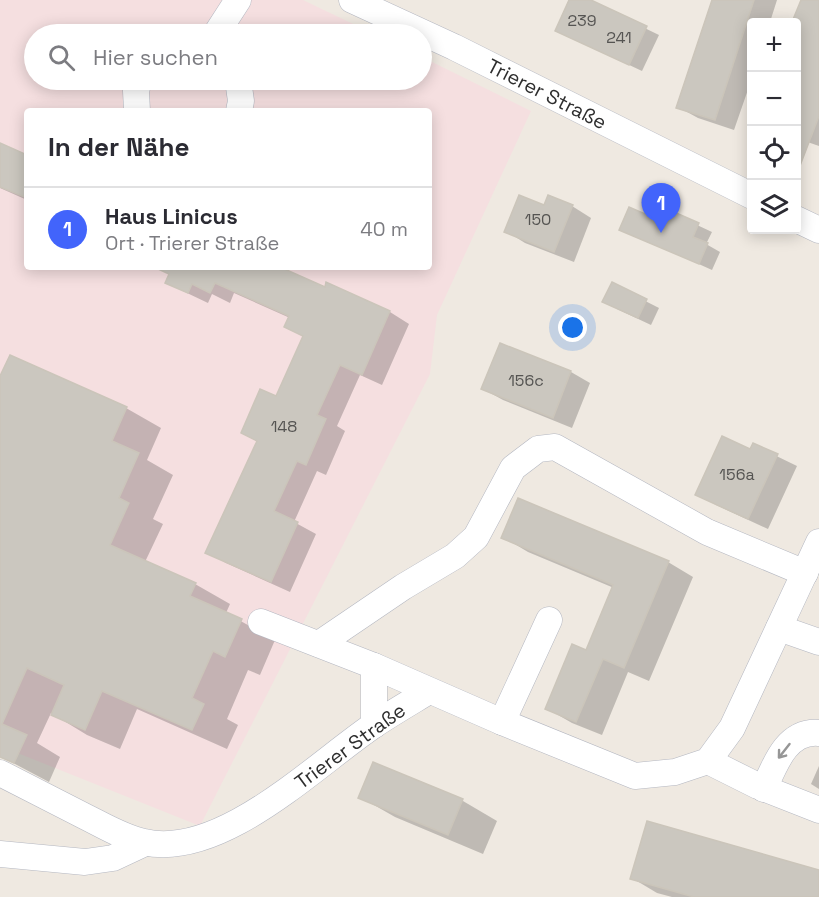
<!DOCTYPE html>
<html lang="de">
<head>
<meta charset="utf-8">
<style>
	body { margin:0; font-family:"Space Grotesk",sans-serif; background:#f7f7f7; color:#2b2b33 }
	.controls { position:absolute; right:18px; top:18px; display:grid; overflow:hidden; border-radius:6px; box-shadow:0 3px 15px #0003 }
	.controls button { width:54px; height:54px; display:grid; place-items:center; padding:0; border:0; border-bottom:2px solid #e1e1e2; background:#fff; color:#2b2b33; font:30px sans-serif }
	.you { position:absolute; left:573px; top:328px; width:21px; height:21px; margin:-15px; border:4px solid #fff; border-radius:50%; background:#1a73e8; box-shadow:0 0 0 9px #1a73e833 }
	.badge { display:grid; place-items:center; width:39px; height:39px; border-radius:50%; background:#4264fb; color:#fff; font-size:20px; font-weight:700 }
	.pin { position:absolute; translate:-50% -50px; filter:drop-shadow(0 2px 3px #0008) }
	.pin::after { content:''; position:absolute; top:32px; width:21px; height:18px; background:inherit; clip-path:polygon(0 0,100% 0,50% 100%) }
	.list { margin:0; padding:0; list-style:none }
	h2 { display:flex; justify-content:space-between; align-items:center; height:78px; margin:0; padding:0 24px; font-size:26px }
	h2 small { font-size:20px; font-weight:400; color:#7c7c81 }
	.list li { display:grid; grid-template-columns:39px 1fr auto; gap:18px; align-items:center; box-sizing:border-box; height:84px; padding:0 24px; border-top:2px solid #e1e1e2 }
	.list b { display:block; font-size:22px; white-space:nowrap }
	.list p { margin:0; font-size:20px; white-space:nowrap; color:#7c7c81 }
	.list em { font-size:20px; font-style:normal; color:#7c7c81 }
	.icon { flex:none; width:33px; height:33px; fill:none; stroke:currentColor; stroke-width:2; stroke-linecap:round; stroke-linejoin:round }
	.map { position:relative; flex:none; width:819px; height:897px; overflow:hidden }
	.search { position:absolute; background:#fff; box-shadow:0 3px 15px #0003; left:24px; top:24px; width:408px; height:66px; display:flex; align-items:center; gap:15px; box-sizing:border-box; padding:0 21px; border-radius:33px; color:#7c7c81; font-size:22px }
	.panel { position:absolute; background:#fff; box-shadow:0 3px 15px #0003; left:24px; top:108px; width:408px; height:162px; border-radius:6px }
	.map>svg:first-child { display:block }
	.medical { fill:#f5dfe0; fill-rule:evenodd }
	.shadow { fill:#0003 }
	.building { fill:#cbc7bf; stroke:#cbc5ba; stroke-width:1.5 }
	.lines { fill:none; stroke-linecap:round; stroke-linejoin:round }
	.minor-casing { stroke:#b4b7c1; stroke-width:27 }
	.minor { stroke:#fff; stroke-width:26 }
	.oneway { stroke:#969696 }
	.labels { text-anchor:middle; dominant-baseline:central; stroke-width:5; stroke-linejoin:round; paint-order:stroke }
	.number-label { font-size:16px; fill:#555452 }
	.street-label { font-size:20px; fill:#2e2e2e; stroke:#fff }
</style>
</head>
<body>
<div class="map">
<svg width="819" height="897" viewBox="0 0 819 897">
	<rect width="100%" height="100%" fill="#efe9e1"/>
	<path class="medical" d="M0,0h303l71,34h-340v46h388v-23l109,54 -94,204 -7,59 -230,452 -200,-80zM27,111h402v156h-402z"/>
	<g class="shadow">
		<path d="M571,0h16l72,35 -17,36 -85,-40z"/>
		<path d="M714,0h63l-7,22h-18v56l-18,52 -36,-12 -20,-11z"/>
		<path d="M802,0h17v146l-23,-8v-116h-3z"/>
		<path d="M0,145l27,12v43l-27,-12z"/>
		<path d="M652,204l60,28 -6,12 14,8 -8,18 -91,-41 25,-13z"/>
		<path d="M572,206l19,12 -17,44 -49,-19 -19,-12 39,-24z"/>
		<path d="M169,267h107l49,22 2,-5 63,28 19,12 -27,61 -22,-10 -23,51 8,5 -19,44 -9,-4 -23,51 22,12 -26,58 -64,-29 -19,-11 97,-215 -18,-10 4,-9 -56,-25 -4,10 -18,-9 -4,9 -21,-10 -20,-11 6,-13z"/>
		<path d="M612,284l47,24 -8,17 -34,-16z"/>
		<path d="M501,345l70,27 19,11 -18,45 -69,-28 -20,-11z"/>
		<path d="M0,380l126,28 35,20 -14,32 26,15 -20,44 10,5 -18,38 50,22 35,20 -4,9 49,27 -15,35 -12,-5 -21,49 11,6 -11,24 -90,-40 -17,40 -33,-14 -36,-22 -14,30 23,14 -11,25 -49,-26z"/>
		<path d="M754,445l43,21 -29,63 -52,-24 -19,-11 54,-43z"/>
		<path d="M503,537l165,25 25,15 -44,104 -21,-9 -26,63 -30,-12 -26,-15 41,-56 27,-64 -86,-36z"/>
		<path d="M374,764l89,37 34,20 -14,33 -88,-37 -35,-20z"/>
		<path d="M819,766v23l-8,-5z"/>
		<path d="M819,871v26h-147l-15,-4 -25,-15z"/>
	</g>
	<g class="building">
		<path d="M569,0h22l56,26 -18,39 -74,-34z"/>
		<path d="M712,0h42l-39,120 -39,-12z"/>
		<path d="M801,0h18v116l-21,55 -2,-149h-4z"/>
		<path d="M0,143l27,12v43l-27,-11z"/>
		<path d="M519,195l25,10 4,-10 25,10 -19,47 -50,-20z"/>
		<path d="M651,202l48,21 -6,14 15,6 -9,21 -80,-34 10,-23 16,7z"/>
		<path d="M154,267h126l45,20 1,-5 64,29 -28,64 -22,-10 -23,50 9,4 -20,46 -9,-4 -23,50 24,11 -27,60 -66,-29 52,-112 -16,-8 19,-44 16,7 27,-60 -19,-9 5,-11 -74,-33 -5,10 -18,-9 -4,9 -23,-10 4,-9z"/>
		<path d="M612,282l35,17 -9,19 -36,-16z"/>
		<path d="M500,343l71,28 -18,47 -72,-29z"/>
		<path d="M10,355l117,52 -15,34 27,12 -20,45 10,5 -19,42 86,38 -6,13 52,23 -17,38 -12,-6 -21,47 12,6 -12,26 -90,-39 -17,39 -34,-15 13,-30 -37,-17 -25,56 25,11 -13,28 -14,-6v-381z"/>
		<path d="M722,436l28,13 3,-6 25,11 -30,65 -53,-24z"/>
		<path d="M518,498l151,63 -45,107 -21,-9 -27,63 -31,-13 27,-65 14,6 27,-65 -112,-47z"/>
		<path d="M373,762l90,37 -15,36 -90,-37z"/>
		<path d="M647,821l172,49v27h-125l-64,-18z"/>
	</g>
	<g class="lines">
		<g class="minor-casing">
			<g id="minor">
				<path d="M352,0l102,47 298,149"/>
				<path d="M216,34l22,-34"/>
				<path d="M238,80l3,21 -2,10"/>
				<path d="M137,111l-1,-20 3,-11"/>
				<path d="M796,219l23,11"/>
				<path d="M261,622l113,44"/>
				<path d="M779,628l40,14"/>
				<path d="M319,644l84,-57 52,-31 21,-19 37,-69 25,-19 17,-2 152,85 98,41"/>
				<path d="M502,722l47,-102"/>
				<path d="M374,725v-59l128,56 133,54 40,-4 33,-11 24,-33 87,-186"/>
				<path d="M708,761l50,25 61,24"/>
				<path d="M0,773c29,15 57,29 86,44 18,9 38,21 58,25 77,18 172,-78 230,-117 18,-12 37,-23 55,-34"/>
				<path d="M764,789c11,-25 23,-59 55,-56"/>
				<path d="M0,854l85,8 28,-4 32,-15"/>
			</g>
		</g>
		<use href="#minor" class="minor"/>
	</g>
	<defs><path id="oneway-shaft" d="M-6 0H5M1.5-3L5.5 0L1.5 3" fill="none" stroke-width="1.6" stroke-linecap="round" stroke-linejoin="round" transform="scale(1.5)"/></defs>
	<use class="oneway" href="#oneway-shaft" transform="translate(784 751) rotate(128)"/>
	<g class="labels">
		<g class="number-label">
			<text x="582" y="20">239</text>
			<text x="619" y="37">241</text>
			<text x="538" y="219">150</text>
			<text x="526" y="380">156c</text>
			<text x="284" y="426">148</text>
			<text x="737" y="474">156a</text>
		</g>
		<g class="street-label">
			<text transform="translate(547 94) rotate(27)">Trierer Straße</text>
			<text transform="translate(350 746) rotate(-36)">Trierer Straße</text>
		</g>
	</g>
</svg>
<div class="controls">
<button>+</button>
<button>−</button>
<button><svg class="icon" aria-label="locate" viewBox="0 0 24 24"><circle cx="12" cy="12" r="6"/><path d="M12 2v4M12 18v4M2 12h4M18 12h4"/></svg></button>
<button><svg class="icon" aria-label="layers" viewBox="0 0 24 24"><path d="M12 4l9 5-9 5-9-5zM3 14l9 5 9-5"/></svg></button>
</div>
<div class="you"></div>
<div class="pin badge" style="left:661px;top:233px">1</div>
<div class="search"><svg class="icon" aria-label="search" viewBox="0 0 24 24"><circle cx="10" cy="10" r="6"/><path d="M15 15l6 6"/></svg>Hier suchen</div>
<section class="panel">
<h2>In der Nähe<small></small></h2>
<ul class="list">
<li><span class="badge">1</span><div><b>Haus Linicus</b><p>Ort · Trierer Straße</p></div><em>40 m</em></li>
</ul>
</section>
</div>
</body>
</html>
